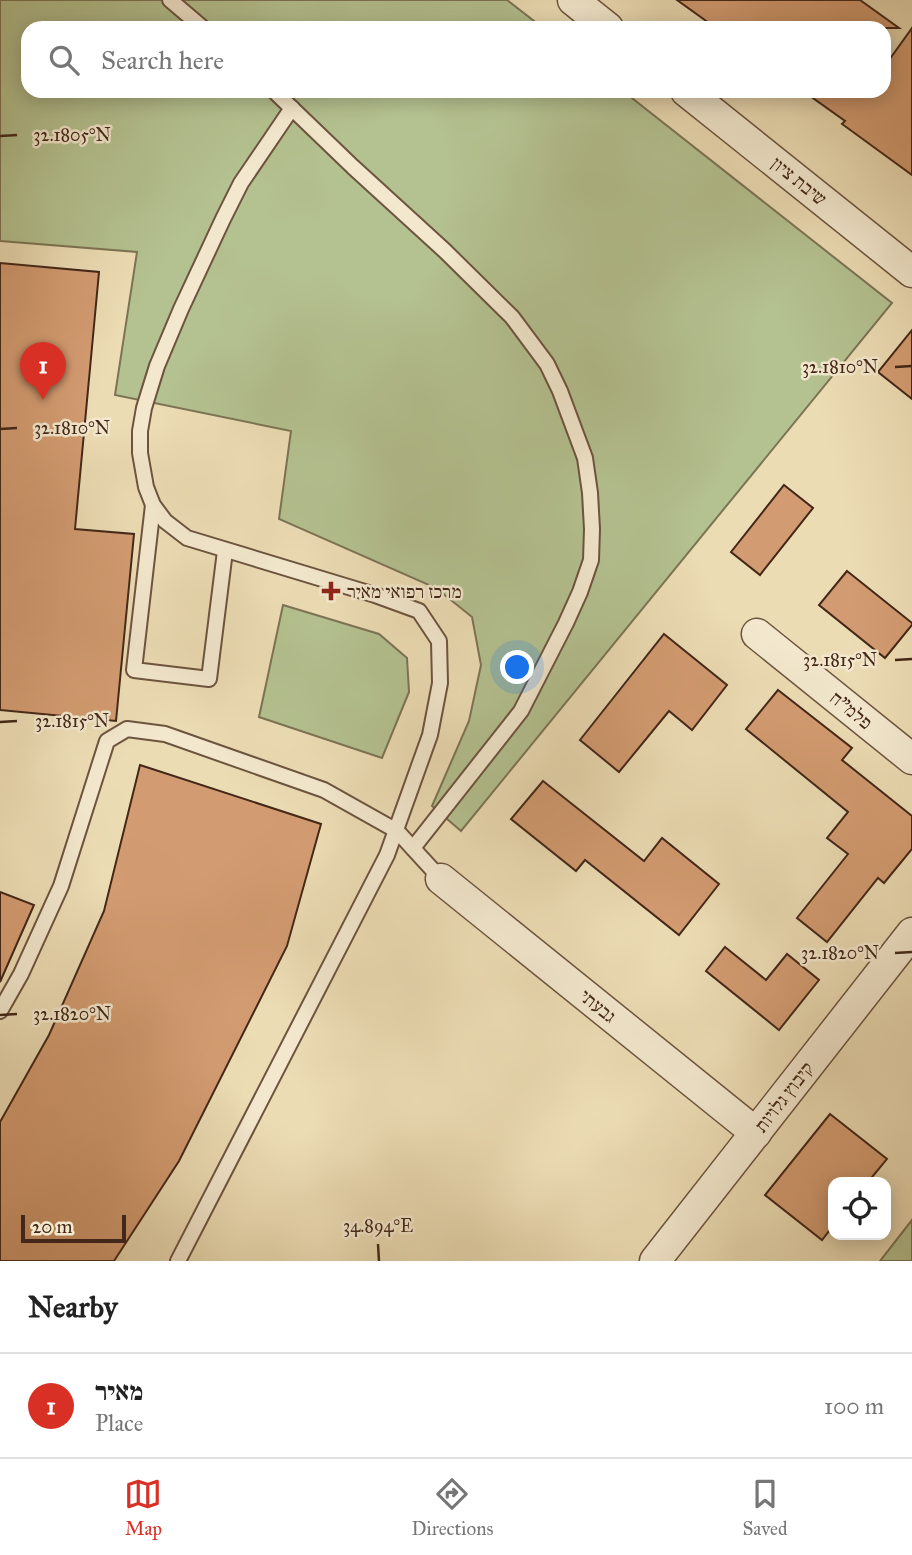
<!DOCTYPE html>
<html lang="en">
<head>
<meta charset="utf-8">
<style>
	body { margin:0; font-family:"IM FELL Great Primer","Frank Ruhl Libre",serif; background:#f2f2f2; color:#222 }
	.controls { position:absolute; right:21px; bottom:21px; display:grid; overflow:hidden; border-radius:14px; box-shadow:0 4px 18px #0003 }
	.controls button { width:63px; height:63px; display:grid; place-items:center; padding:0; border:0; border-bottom:2px solid #e0e0e0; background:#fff; color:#222; font:35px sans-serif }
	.scale { position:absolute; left:21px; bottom:18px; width:105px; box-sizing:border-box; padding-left:7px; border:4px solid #432718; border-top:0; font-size:19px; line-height:24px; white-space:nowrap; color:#432718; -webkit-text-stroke:5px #f3e8ce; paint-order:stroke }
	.you { position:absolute; left:518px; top:668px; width:24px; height:24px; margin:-18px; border:5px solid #fff; border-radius:50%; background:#1a73e8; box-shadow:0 0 0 10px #1a73e833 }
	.badge { display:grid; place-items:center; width:46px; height:46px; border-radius:50%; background:#d93025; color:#fff; font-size:23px; font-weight:700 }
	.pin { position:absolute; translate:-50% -58px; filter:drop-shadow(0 2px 4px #0008) }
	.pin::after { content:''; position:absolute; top:37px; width:24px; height:21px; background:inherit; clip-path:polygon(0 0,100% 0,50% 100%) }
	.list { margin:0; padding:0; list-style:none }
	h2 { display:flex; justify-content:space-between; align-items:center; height:91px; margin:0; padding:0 28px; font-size:30px }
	h2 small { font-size:23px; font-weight:400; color:#767676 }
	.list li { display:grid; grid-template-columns:46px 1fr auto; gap:21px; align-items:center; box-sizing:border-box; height:105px; padding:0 28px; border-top:2px solid #e0e0e0 }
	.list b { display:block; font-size:26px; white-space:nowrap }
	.list p { margin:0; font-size:23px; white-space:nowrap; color:#767676 }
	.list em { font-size:23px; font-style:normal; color:#767676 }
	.icon { flex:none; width:38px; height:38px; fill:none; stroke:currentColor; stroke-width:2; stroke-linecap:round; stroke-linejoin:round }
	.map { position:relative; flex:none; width:912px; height:1261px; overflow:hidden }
	.search { position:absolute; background:#fff; box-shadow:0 4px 18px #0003; left:21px; right:21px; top:21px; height:77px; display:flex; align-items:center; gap:18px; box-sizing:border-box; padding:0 24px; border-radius:21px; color:#767676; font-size:26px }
	.sheet { height:196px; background:#fff }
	nav { display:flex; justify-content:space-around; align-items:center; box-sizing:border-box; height:98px; border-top:2px solid #e0e0e0; background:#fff; font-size:19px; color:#767676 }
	nav a { display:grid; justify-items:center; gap:4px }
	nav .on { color:#d93025 }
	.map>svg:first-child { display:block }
	.green { fill:#b4c190; stroke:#7c7454; stroke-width:2 }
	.building { fill:#d39b71; stroke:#432718; stroke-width:2 }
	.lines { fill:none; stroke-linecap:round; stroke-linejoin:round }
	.service-casing { stroke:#6d543f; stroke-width:18 }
	.minor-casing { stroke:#6d543f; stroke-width:33 }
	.service { stroke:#f3e8ce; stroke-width:14 }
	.minor { stroke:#f3e8ce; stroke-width:30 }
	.ticks { fill:none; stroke:#432718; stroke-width:2.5 }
	.poi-dot { fill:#8f2418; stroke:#f3e8ce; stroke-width:2.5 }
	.labels { text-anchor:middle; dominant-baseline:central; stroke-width:5; stroke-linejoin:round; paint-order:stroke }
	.street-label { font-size:19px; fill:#432718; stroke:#f3e8ce }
	.poi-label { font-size:19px; fill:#432718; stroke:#f3e8ce; text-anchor:start }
	.ticks-label { font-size:18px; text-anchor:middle; fill:#432718; stroke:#f3e8ce; stroke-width:5; stroke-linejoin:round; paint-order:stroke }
</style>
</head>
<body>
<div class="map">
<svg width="912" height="1261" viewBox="0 0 912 1261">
	<rect width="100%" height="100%" fill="#ecdcb4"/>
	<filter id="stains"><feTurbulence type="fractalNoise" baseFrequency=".00286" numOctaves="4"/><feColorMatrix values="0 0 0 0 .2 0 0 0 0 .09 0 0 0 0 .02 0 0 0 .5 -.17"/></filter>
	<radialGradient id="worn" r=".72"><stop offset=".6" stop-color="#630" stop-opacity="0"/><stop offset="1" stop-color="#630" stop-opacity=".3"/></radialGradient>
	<g class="green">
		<path d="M0,0h507l36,28h-515v63h595l269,212 -431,528 -29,-25 37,-85 12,-56 -9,-48 -36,-29 -157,-69 12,-88 -176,-36 22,-143 -137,-11z"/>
		<path d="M283,605l96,29 28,24 2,34 -27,66 -123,-41z"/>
		<path d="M912,1220v41h-32z"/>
	</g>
	<g class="building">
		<path d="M677,0h183l39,28h-183z"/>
		<path d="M912,28v147l-70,-51 3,-3 -42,-30h81v-24z"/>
		<path d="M0,263l99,9 -24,257 59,5 -18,187 -116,-11z"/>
		<path d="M912,330v69l-34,-27z"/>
		<path d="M784,485l29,23 -53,67 -29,-23z"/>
		<path d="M847,571l65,52v2l-27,33 -66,-53z"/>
		<path d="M664,634l63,51 -35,45 -23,-19 -50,61 -39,-32z"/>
		<path d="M778,690l74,58 -10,12 70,56v33l-28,34 -6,-5 -51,64 -30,-24 51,-64 -21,-16 21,-26 -102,-83z"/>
		<path d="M140,765l181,59 -34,122 -108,215 -65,100h-114v-139l49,-87 55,-124z"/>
		<path d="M543,781l101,80 18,-23 57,46 -40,51 -94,-75 -9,11 -65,-52z"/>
		<path d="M0,892l34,13 -34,77z"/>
		<path d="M725,947l41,33 21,-26 32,26 -40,50 -73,-59z"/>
		<path d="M830,1114l57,45 -19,23h-35v44l-11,14 -57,-45z"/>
	</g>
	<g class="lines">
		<g class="service-casing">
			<g id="service">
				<path d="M170,0l33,28"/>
				<path d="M274,91l79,76 92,84 67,66 35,47 13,27 25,67 5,35 2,36 -1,31 -11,32 -14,31 -45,88 -108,137"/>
				<path d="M153,505l-19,165 75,9 16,-128"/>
				<path d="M0,1011l21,-37 40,-88 46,-145 20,-12 38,5 159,56 73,41 44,48"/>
				<path d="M178,1261l209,-406 43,-120 10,-52 -1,-42 -20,-30 -44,-16 -188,-57 -22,-17 -12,-16 -7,-18 -6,-34v-22l4,-23 13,-42 24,-57 42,-90 18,-36 51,-75"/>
			</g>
		</g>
		<g class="minor-casing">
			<g id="minor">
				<path d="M573,0l35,28"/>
				<path d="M686,91l226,181"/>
				<path d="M757,634l155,125"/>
				<path d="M441,879l315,254"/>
				<path d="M655,1261l257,-328"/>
			</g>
		</g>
		<use href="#service" class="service"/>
		<use href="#minor" class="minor"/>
	</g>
	<path class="ticks" d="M0,136l17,-1M895,367l17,-1M0,429l17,-1M895,660l17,-1M0,722l17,-1M895,953l17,-1M0,1015l17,-1M378,1244l1,17"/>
	<path class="poi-dot" d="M327.5 580.5h7v7h7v7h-7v7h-7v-7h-7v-7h7z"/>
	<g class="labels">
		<g class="street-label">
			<text transform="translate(799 181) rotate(39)">שיבת ציון</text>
			<text transform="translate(851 710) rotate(39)">פלמ"ח</text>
			<text transform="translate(598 1006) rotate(39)">גבעתי</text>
			<text transform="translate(784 1097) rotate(-52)">קיבוץ גלויות</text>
		</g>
		<g class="poi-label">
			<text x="347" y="591">מרכז רפואי מאיר</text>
		</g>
	</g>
	<g class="ticks-label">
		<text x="72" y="141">32.1805°N</text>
		<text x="840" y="373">32.1810°N</text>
		<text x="72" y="434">32.1810°N</text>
		<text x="840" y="666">32.1815°N</text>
		<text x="72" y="727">32.1815°N</text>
		<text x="840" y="959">32.1820°N</text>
		<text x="72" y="1020">32.1820°N</text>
		<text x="378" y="1232">34.894°E</text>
	</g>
	<rect width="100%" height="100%" filter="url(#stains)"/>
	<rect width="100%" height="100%" fill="url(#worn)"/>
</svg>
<div class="controls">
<button><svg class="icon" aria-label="locate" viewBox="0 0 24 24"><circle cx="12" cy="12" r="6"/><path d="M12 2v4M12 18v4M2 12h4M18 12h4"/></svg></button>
</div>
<div class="scale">20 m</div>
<div class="you"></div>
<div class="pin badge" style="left:43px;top:400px">1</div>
<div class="search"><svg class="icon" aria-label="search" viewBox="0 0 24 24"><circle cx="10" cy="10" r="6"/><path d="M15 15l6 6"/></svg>Search here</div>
</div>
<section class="sheet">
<h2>Nearby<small></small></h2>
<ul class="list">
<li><span class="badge">1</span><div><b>מאיר</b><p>Place</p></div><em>100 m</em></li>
</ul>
</section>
<nav>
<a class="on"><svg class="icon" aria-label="map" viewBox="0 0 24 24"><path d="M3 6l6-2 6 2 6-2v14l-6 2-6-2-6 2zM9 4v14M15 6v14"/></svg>Map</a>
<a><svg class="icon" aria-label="directions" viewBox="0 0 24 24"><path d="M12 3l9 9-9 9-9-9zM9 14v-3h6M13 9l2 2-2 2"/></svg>Directions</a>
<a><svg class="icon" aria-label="saved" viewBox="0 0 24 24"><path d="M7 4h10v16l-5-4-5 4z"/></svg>Saved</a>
</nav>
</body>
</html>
